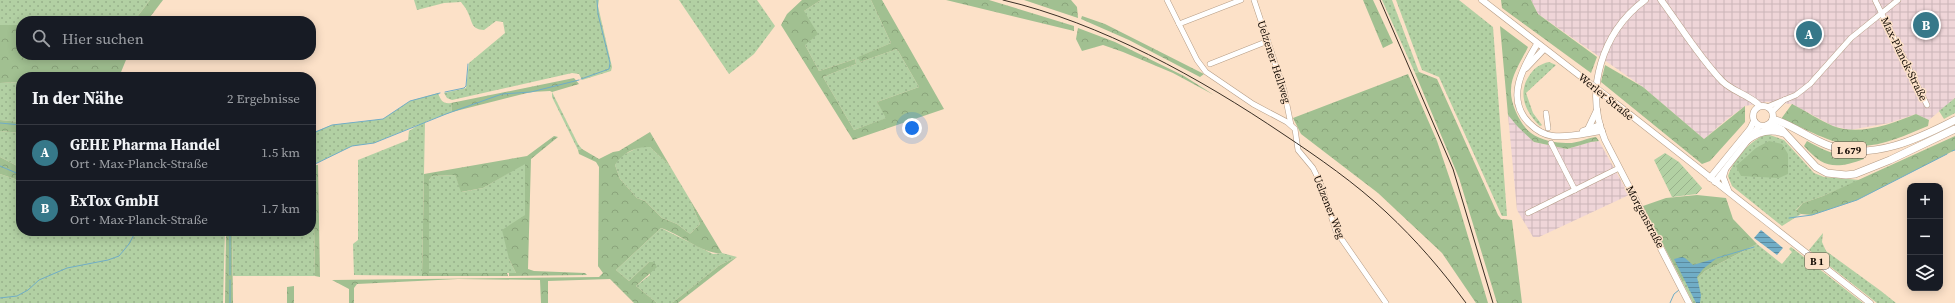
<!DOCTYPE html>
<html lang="de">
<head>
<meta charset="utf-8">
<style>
	body { margin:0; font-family:"Source Serif 4",serif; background:#20242c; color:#f1f3f6 }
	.controls { position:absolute; right:12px; bottom:12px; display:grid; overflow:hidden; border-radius:8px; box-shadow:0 2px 10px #0003 }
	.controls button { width:36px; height:36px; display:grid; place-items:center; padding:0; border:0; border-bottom:1px solid #363941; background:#171b24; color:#f1f3f6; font:20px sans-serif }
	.you { position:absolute; left:912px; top:128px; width:14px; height:14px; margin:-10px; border:3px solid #fff; border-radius:50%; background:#1a73e8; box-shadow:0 0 0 6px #1a73e833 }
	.badge { display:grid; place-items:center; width:26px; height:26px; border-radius:50%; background:#367889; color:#fff; font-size:13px; font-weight:700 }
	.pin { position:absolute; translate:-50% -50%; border:2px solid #fff; box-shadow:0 1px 4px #0006 }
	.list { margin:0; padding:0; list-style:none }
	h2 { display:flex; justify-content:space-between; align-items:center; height:52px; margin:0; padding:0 16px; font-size:17px }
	h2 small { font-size:13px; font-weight:400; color:#9ea1a6 }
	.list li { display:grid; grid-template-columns:26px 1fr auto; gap:12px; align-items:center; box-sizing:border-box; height:56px; padding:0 16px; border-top:1px solid #363941 }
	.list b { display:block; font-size:15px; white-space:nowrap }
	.list p { margin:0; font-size:13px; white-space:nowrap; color:#9ea1a6 }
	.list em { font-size:13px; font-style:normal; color:#9ea1a6 }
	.icon { flex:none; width:22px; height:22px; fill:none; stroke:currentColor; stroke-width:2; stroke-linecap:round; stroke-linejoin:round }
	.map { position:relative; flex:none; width:1955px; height:303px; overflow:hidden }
	.search { position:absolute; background:#171b24; box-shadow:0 2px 10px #0003; left:16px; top:16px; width:300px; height:44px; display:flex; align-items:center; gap:10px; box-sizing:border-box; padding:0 14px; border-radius:16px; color:#9ea1a6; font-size:15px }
	.panel { position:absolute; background:#171b24; box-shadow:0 2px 10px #0003; left:16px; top:72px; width:300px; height:164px; border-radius:16px }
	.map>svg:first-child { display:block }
	.industrial { fill:url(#industrial-grid) }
	.grass { fill:url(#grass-dots) }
	.forest { fill:url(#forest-crowns) }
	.garden { fill:url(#garden-furrows) }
	.water { fill:url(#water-rules) }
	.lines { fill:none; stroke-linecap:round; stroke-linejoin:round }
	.stream { stroke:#70adc6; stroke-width:1 }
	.minor-casing { stroke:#b59c85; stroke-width:6 }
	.major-casing { stroke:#b59c85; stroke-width:7 }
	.highway-casing { stroke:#b59c85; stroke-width:8 }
	.minor { stroke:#fff; stroke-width:5 }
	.major { stroke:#fff; stroke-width:6 }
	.highway { stroke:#fff; stroke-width:7 }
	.rail { stroke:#3a2f25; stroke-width:1 }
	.major-bridge-casing { stroke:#b59c85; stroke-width:7; stroke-linecap:butt }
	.major-bridge { stroke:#fff; stroke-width:6 }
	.labels { text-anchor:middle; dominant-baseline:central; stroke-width:3; stroke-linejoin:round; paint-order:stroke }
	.shield { fill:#fce1c8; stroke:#584a3e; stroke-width:1 }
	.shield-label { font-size:10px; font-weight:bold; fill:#120a03 }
	.street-label { font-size:11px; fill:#120a03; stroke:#fce1c8 }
</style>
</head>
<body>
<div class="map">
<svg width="1955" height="303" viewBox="0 0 1955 303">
	<defs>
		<pattern id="industrial-grid" width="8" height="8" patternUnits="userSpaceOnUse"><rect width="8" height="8" fill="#efd5d8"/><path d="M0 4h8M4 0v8" fill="none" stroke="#ccb6b8"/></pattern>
		<pattern id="grass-dots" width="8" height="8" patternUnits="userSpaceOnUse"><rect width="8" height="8" fill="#b2d0a3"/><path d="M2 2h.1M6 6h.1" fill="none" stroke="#98b18b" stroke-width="1.8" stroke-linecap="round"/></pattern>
		<pattern id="forest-crowns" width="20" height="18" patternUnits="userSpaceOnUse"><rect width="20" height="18" fill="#a1c091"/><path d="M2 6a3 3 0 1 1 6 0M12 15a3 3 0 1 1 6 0" fill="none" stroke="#8aa47b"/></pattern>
		<pattern id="garden-furrows" width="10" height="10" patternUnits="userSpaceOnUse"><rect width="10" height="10" fill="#b2d0a3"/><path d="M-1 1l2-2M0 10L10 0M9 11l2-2" fill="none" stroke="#98b18b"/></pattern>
		<pattern id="water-rules" width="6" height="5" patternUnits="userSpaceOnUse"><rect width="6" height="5" fill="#70adc6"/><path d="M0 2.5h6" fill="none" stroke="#5b8b9f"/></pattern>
	</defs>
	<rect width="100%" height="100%" fill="#fce1c8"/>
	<g class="industrial">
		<path d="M1531,0h424v98l-26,22 -13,-6 -27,9 -39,7 -17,-4 -41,-22 -25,-2 -22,4 -19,14 -22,19 -61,-52 -105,-73z"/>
		<path d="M1508,115l26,27 33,7 24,-7 8,-1 30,54 -90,42h-6l-16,-27z"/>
	</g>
	<g class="grass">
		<path d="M0,0h150l-16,21h-113v4h-21z"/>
		<path d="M414,0h185l-1,6 14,61 -1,4 -29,9 -3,-6 -7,-1 -120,27 -5,-2 -3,-5 22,-5 3,-25 36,-30 -2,-11 -7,-1 -12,9c-13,-1 -11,-7 -16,-17 -1,-4 -5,-8 -7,-11l-17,1 -27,7z"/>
		<path d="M679,0h78l18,26 -21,28 -25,20z"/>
		<path d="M821,0h50l20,43 -32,14 1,5 37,-13 22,38 -42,15 10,16 -33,12 -31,-53 33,-13 -1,-5 -36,12 -14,-26 -1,-34z"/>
		<path d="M1382,0h10l27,72 -4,1z"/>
		<path d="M1396,0h63l34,27 14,189h-5l-1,-2 -62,-137 -17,-7z"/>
		<path d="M1549,62l7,3 -30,28 7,20 9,12 -2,1c-14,-13 -23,-32 -11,-50 5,-8 11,-12 20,-14z"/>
		<path d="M21,82v40l-21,-2v-37z"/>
		<path d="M552,92l26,52 4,5 -4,1 -26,-53z"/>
		<path d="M438,93c3,8 5,11 13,10l1,9 -27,10 -3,154 -68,-1 -1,-31 5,-4v-80l50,-20 1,-9 11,-7 -46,19 -22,3 -39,19 2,111h-82l-1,-45h79v-98l21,-8 51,-6 27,-18z"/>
		<path d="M1955,98v15l-11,6 -5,-8z"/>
		<path d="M0,131l21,2v35l-21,-11z"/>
		<path d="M1767,134l17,6 30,33 10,4 36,3 -37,16 -20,7 -7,7 5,4 -19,12 -50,-40 -4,-10c6,-17 22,-36 39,-42z"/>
		<path d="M639,147h11l20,19 19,32 11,26 -10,10 -13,-10 -15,-6 -17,-17 -8,-3 -17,-19 -5,-14 4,-8z"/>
		<path d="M525,163v52l-16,44 7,14h-87v-93l3,-4 23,-1 7,17 21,-4z"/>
		<path d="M0,174l21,7v50h204l-2,72h-223z"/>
		<path d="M661,228l52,26 9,-1 15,4 -17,8 -48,38h-15l-21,-17 14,-11 -1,-13 -20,19 -13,-11z"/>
		<path d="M1823,233l-1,9 4,9 55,40 15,12h-19l-68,-53z"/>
		<path d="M1757,244l25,20 10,-12 -3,-3 2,-2 72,56h-170l-11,-22h13l10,-10z"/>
	</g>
	<g class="forest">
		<path d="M150,0h13l-16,21h-13z"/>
		<path d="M802,0h19l-17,11 14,23 -13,11 14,26 36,-12 1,5 -33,13 31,53 32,-12 -9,-16 42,-15 -22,-38 -37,13 -2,-5 33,-14 -20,-43h11l62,109 -91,31 -72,-115 6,-11z"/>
		<path d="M946,0h43l85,26v5z"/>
		<path d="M1024,0h47l6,7 1,11z"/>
		<path d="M1363,0h10l20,43 -10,5z"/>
		<path d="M1501,0h30l7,14 59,43 -6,16 -89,-65z"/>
		<path d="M1082,16l23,8 99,50 -4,3 -71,-37 -48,-21z"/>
		<path d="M0,25h21v30h107l-9,22h-98v5l-21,1z"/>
		<path d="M1500,26l28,21c-6,13 -17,28 -17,43 -1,13 9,35 20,43 9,7 25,10 35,10 10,1 21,-5 30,-6l3,4 -8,1 -24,7 -33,-7 -16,-15 -10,-12z"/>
		<path d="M1078,28l37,14 69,34 30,19 -41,-22 -50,-21 -20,-7 -21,6 -6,-12z"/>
		<path d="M1605,65l38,22 61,52 41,-33v16l-35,39 -8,3 -101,-82z"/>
		<path d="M1419,72l18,7 61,136 3,4 11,1 10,83h-25l-38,-125 -44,-105z"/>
		<path d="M1408,74l29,67 21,62 30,100h-12l-34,-50 -64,-60 -77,-59 -8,-16z"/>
		<path d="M574,78l5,6 -27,8 -2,-1 -19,1 -79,20 -1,-9z"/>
		<path d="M1792,104c14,7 27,16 41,22 27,10 58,-2 83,-12l13,6 -1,6c-22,9 -47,21 -71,20 -27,-2 -52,-18 -76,-27z"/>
		<path d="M0,120l21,2v11l-21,-2z"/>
		<path d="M650,132l20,34 -20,-19c-14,-1 -28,6 -35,18l5,14 17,19 8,3 17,17 15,6 13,10 10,-10 -11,-26 33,55c-18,2 -42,-19 -61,-25l-45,42 13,11 20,-19h5l3,5 -21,19 21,17h-23l-24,-24 -62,2v22h-7l-1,-23 -82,-1 -101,5 -3,4v15h-5v-14l-17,-9 267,-3 4,-4 -5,-7 1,-99 -3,-5 -17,-8 -1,-4 4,-1 17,10 14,-7 6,-1z"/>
		<path d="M554,136l4,1 -27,22 -3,110 6,2 51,2 2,2 -78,1v-3h7l-7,-14 -7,-29 23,-15v-51l-42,24 -22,4 -6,-17 -23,1 -3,4v93h78l1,3h-86l2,-102 103,-18z"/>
		<path d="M1955,136v14l-98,50 -45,15 -11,-1 -5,-3 7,-8 20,-7z"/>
		<path d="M1769,141l13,3 6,10v20l-9,4 -38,-2 -5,-10 20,-18z"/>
		<path d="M1807,141c22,12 31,16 56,14l1,4c-28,10 -40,10 -60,-13z"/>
		<path d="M0,157l21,11v13l-21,-7z"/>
		<path d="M313,165h5l2,112 -5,-1z"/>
		<path d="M1697,195l29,3 7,21 24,25 -52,27 -10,10h-13l-39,-75 23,-8z"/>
		<path d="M226,231h6l1,72h-8z"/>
		<path d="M737,257l-59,46h-6l48,-38z"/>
		<path d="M294,286v17h-7v-16z"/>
	</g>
	<path class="garden" d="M1665,153l14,9 23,26 -5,6 -25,3 -18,-37z"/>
	<g class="water">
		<path d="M1761,230l22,18 -6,7 -23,-17z"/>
		<path d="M1682,257l3,1 8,7 24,-7 -14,11 -6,8 4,18 -1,8h-4l-22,-44z"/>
	</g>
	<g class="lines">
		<g class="stream">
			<path d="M581,79l28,-10 1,-6 -12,-49 -1,-14"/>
			<path d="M445,92l19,-4 2,-2 2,-22"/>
			<path d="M0,123l21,2"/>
			<path d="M311,134l21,-9 51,-6 27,-18 30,-8"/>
			<path d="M1952,151l3,-1"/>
			<path d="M0,166l21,9"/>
			<path d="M311,166l41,-20 22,-3 72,-29 56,-20 29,-2 48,-12"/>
			<path d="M1789,218l23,-3 45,-15 90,-46"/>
			<path d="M1717,258l37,-11"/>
			<path d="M230,275v-44"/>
			<path d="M230,280v23"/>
			<path d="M0,298l17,-2 11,-6 11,-10 28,-12 41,-8 11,-4 10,-12 7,-13"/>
			<path d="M1670,303l4,-9 5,-4"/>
		</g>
		<g class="minor-casing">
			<g id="minor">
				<path d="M1167,0l30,60 9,12 47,32 34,18 8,7 3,21 15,18 7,14 16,49 50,72"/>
				<path d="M1254,0l30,90 7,35"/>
				<path d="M1875,0l52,105"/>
				<path d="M1179,24l62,-24"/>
				<path d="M1210,64l58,-23"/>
				<path d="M1767,107l29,-12 14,-11 41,-46 47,-38"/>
				<path d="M1772,112l12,-12"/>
				<path d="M1546,113l2,15"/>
				<path d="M1551,143l24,47"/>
				<path d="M1528,213l91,-45"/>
			</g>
		</g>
		<g class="major-casing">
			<g id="major">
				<path d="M1482,0l106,82"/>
				<path d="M1645,0c-43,32 -61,90 -40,140l84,163"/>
				<path d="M1661,0c20,27 38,57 61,81 11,11 28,14 38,25"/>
				<path d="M1537,44c-14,23 -32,55 -8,79 6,6 15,12 24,13 15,2 33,-3 49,-5"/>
				<path d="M1526,68l18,-19"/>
				<path d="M1609,98l261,205"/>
				<circle cx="1763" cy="116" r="10"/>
				<path d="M1588,129l9,-19"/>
				<path d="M1583,131l17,-6"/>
				<path d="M1725,170l-2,7 5,13"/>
				<path d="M1710,178l40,-49 4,-8"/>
				<path d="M1715,182l44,-56"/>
			</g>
		</g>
		<g class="highway-casing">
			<g id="highway">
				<path d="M1773,119c20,6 37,20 57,27 42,15 88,-7 125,-26"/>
				<path d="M1768,125h5l9,5 34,37 11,6 19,2 9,-1 35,-14 65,-31"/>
				<path d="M1746,141c11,-9 23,-13 37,-8"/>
			</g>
		</g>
		<use href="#minor" class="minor"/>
		<use href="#major" class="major"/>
		<use href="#highway" class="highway"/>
		<g class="rail">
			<path d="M1003,0c98,23 197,78 280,134 36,24 72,49 103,78 30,28 56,58 80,91"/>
			<path d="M1380,0l73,169 40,134"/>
		</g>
		<g class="major-bridge-casing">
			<path id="major-bridge" d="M1588,82l21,16"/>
		</g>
		<use href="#major-bridge" class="major-bridge"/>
	</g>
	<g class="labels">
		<g class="shield">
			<rect x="1832" y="142" width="34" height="16" rx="3"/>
			<rect x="1805" y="253" width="24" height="16" rx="3"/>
		</g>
		<g class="shield-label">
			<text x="1849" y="150">L 679</text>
			<text x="1817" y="261">B 1</text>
		</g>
		<g class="street-label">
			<text transform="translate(1904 59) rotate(64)">Max-Planck-Straße</text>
			<text transform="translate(1274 62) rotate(72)">Uelzener Hellweg</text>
			<text transform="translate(1606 97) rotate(39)">Werler Straße</text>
			<text transform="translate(1329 207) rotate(68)">Uelzener Weg</text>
			<text transform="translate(1645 217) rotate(62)">Morgenstraße</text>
		</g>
	</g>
</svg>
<div class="controls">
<button>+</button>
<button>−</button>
<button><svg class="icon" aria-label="layers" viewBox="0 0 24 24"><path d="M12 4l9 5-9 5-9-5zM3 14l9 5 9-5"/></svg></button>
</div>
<div class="you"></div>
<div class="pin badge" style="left:1809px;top:34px">A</div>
<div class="pin badge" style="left:1926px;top:25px">B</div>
<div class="search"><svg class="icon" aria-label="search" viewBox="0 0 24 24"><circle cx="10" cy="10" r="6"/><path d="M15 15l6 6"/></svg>Hier suchen</div>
<section class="panel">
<h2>In der Nähe<small>2 Ergebnisse</small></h2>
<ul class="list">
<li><span class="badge">A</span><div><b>GEHE Pharma Handel</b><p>Ort · Max-Planck-Straße</p></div><em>1.5 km</em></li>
<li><span class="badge">B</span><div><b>ExTox GmbH</b><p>Ort · Max-Planck-Straße</p></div><em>1.7 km</em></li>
</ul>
</section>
</div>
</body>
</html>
